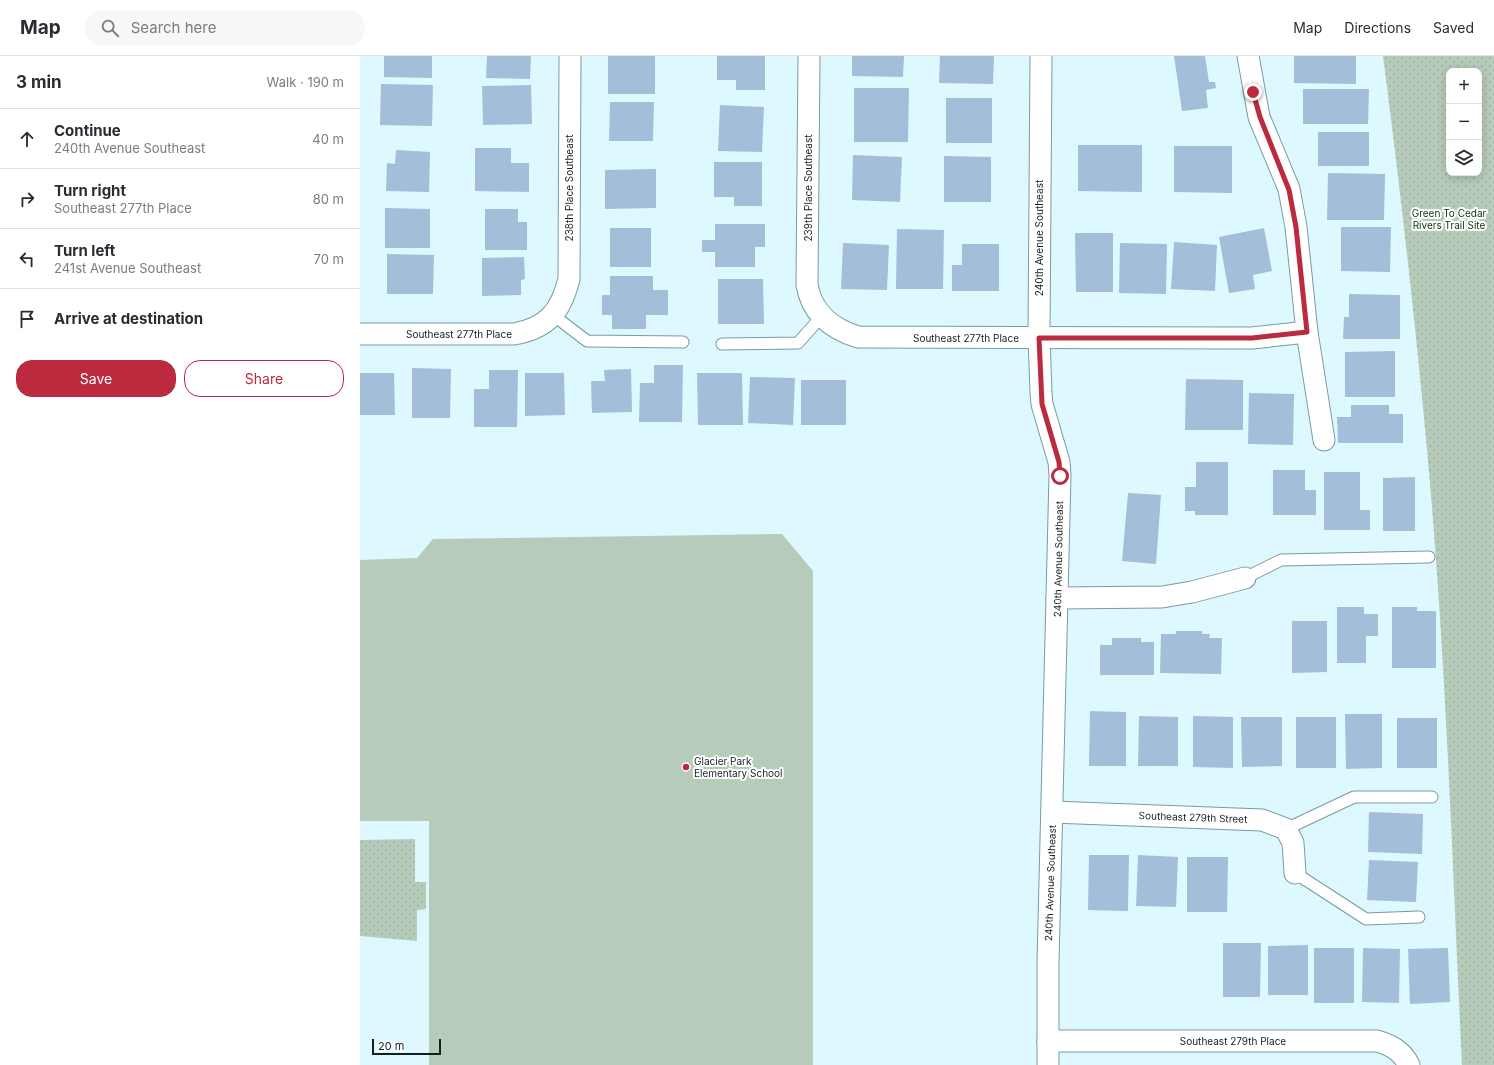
<!DOCTYPE html>
<html lang="en">
<head>
<meta charset="utf-8">
<style>
	body { margin:0; font-family:Inter,sans-serif; background:#f7f7f7; color:#2b2b33 }
	.controls { position:absolute; right:12px; top:12px; display:grid; overflow:hidden; border-radius:8px; box-shadow:0 2px 10px #0003 }
	.controls button { width:36px; height:36px; display:grid; place-items:center; padding:0; border:0; border-bottom:1px solid #e1e1e2; background:#fff; color:#2b2b33; font:20px sans-serif }
	.scale { position:absolute; left:12px; bottom:10px; width:69px; box-sizing:border-box; padding-left:4px; border:2px solid #131f22; border-top:0; font-size:11px; line-height:14px; white-space:nowrap; color:#131f22; -webkit-text-stroke:3px #fff; paint-order:stroke }
	.stop { position:absolute; width:12px; height:12px; margin:-9px; border:3px solid #bb2a3d; border-radius:50%; background:#fff }
	.stop.end { background:#bb2a3d; border-color:#fff; box-shadow:0 1px 4px #0008 }
	.list { margin:0; padding:0; list-style:none }
	h2 { display:flex; justify-content:space-between; align-items:center; height:52px; margin:0; padding:0 16px; font-size:17px }
	h2 small { font-size:13px; font-weight:400; color:#7c7c81 }
	.list li { display:grid; grid-template-columns:26px 1fr auto; gap:12px; align-items:center; box-sizing:border-box; height:60px; padding:0 16px; border-top:1px solid #e1e1e2 }
	.list b { display:block; font-size:15px; white-space:nowrap }
	.list p { margin:0; font-size:13px; white-space:nowrap; color:#7c7c81 }
	.list em { font-size:13px; font-style:normal; color:#7c7c81 }
	.actions { display:flex; gap:8px; padding:12px 16px }
	.actions a { flex:1; padding:9px 0; border:1px solid #bb2a3d; border-radius:16px; text-align:center; font-size:14px; color:#bb2a3d }
	.actions .main { background:#bb2a3d; color:#fff }
	.icon { flex:none; width:22px; height:22px; fill:none; stroke:currentColor; stroke-width:2; stroke-linecap:round; stroke-linejoin:round }
	.map { position:relative; flex:none; width:1134px; height:1009px; overflow:hidden }
	header { display:flex; align-items:center; gap:24px; box-sizing:border-box; height:56px; padding:0 20px; background:#fff; border-bottom:1px solid #e1e1e2 }
	header strong { font-size:19px }
	nav { display:flex; gap:22px; margin-inline-start:auto; font-size:14px }
	.search { width:280px; height:36px; background:#f7f7f7; display:flex; align-items:center; gap:10px; box-sizing:border-box; padding:0 14px; border-radius:22px; color:#7c7c81; font-size:15px }
	main { display:flex }
	aside { flex:1; background:#fff }
	.map>svg:first-child { display:block }
	.green { fill:url(#green-dots); fill-rule:evenodd }
	.pitch { fill:#b7cbba }
	.building { fill:#a3bed9 }
	.lines { fill:none; stroke-linecap:round; stroke-linejoin:round }
	.lane-casing { stroke:#7a9aa2; stroke-width:13 }
	.street-casing { stroke:#7a9aa2; stroke-width:23 }
	.lane { stroke:#fff; stroke-width:11 }
	.street { stroke:#fff; stroke-width:21 }
	.route { stroke:#bb2a3d; stroke-width:5 }
	.poi-dot { fill:#bb2a3d; stroke:#fff; stroke-width:1.5 }
	.labels { text-anchor:middle; dominant-baseline:central; stroke-width:4; stroke-linejoin:round; paint-order:stroke }
	.street-label { font-size:10px; fill:#131f22; stroke:#fff }
	.park-label { font-size:10px; fill:#023311; stroke:#fff }
	.poi-label { font-size:10px; fill:#131f22; stroke:#fff; text-anchor:start }
</style>
</head>
<body>
<header>
<strong>Map</strong>
<div class="search"><svg class="icon" aria-label="search" viewBox="0 0 24 24"><circle cx="10" cy="10" r="6"/><path d="M15 15l6 6"/></svg>Search here</div>
<nav><a>Map</a><a>Directions</a><a>Saved</a></nav>
</header>
<main>
<aside>
<h2>3 min<small>Walk · 190 m</small></h2>
<ul class="list">
<li><svg class="icon" aria-label="ahead" viewBox="0 0 24 24"><path d="M12 20V5M6 11l6-6 6 6"/></svg><div><b>Continue</b><p>240th Avenue Southeast</p></div><em>40 m</em></li>
<li><svg class="icon" aria-label="right" viewBox="0 0 24 24"><path d="M7 20v-9h11M14 6l5 5-5 5"/></svg><div><b>Turn right</b><p>Southeast 277th Place</p></div><em>80 m</em></li>
<li><svg class="icon" aria-label="left" viewBox="0 0 24 24"><path d="M17 20v-9H6M10 6l-5 5 5 5"/></svg><div><b>Turn left</b><p>241st Avenue Southeast</p></div><em>70 m</em></li>
<li><svg class="icon" aria-label="arrive" viewBox="0 0 24 24"><path d="M6 21V4h12l-3 4 3 4H6"/></svg><div><b>Arrive at destination</b></div></li>
</ul>
<div class="actions"><a class="main">Save</a><a>Share</a></div>
</aside>
<div class="map">
<svg width="1134" height="1009" viewBox="0 0 1134 1009">
	<defs>
		<pattern id="green-dots" width="8" height="8" patternUnits="userSpaceOnUse"><rect width="8" height="8" fill="#b7cbba"/><path d="M2 2h.1M6 6h.1" fill="none" stroke="#9caea0" stroke-width="1.8" stroke-linecap="round"/></pattern>
	</defs>
	<rect width="100%" height="100%" fill="#ddf8ff"/>
	<g class="green">
		<path d="M1023,0h111v1009h-32c-10,-205 -16,-410 -35,-615 -12,-131 -27,-263 -44,-394zM1089,15h30v102h-30z"/>
		<path d="M55,783v43h11v27l-9,1v31l-57,-5v-96z"/>
	</g>
	<path class="pitch" d="M422,478l31,37v494h-384v-244h-69v-261l57,-2 16,-19z"/>
	<g class="building">
		<path d="M24,0h48v22l-48,-1z"/>
		<path d="M127,0h44l-1,23 -44,-1z"/>
		<rect x="248" y="0" width="47" height="38"/>
		<path d="M357,0h48v34h-29v-10h-19z"/>
		<path d="M492,0h52l-1,21 -51,-1z"/>
		<path d="M580,0h54l-1,28 -54,-1z"/>
		<path d="M814,0h31l4,26h6l1,6 -10,2 2,18 -26,3z"/>
		<path d="M934,0h62v28l-62,-1z"/>
		<path d="M21,28l52,1 -1,41 -52,-1z"/>
		<path d="M171,29l1,39 -49,1 -1,-39z"/>
		<path d="M494,32h55l-1,54h-54z"/>
		<path d="M943,33h66l-1,35h-65z"/>
		<rect x="586" y="42" width="46" height="45"/>
		<path d="M250,46h44l-1,39h-44z"/>
		<path d="M360,49l44,2 -2,45 -44,-1z"/>
		<rect x="958" y="76" width="51" height="34"/>
		<path d="M718,89h64v47l-64,-1z"/>
		<path d="M814,90h58v47l-58,-1z"/>
		<path d="M115,92h36v15h18v29l-54,-1z"/>
		<path d="M36,94l34,2 -1,40 -43,-1 1,-28 8,1z"/>
		<path d="M493,99l49,2 -2,45 -48,-2z"/>
		<path d="M584,100l47,1v45h-47z"/>
		<path d="M354,106h48v44h-28v-9h-20z"/>
		<path d="M296,113v39l-51,1v-39z"/>
		<path d="M968,117l57,1 -1,46h-57z"/>
		<path d="M25,152l45,1v39h-45z"/>
		<path d="M125,153h33v13h9v28h-42z"/>
		<path d="M355,168h50v23h-10v20h-40v-15h-13v-12h13z"/>
		<path d="M981,171h50l-1,45 -49,-1z"/>
		<rect x="250" y="172" width="41" height="39"/>
		<path d="M904,172l8,43 -19,4 2,14 -26,4 -10,-56z"/>
		<path d="M537,173l47,1 -1,59h-47z"/>
		<path d="M715,177h38v59h-37z"/>
		<path d="M814,186l43,3 -2,46 -44,-2z"/>
		<path d="M483,187l46,2 -2,45 -46,-1z"/>
		<path d="M760,187l47,1 -1,50 -47,-1z"/>
		<path d="M602,188h37v47h-47v-26h10z"/>
		<path d="M27,198l47,1 -1,39h-46z"/>
		<path d="M164,201l1,22 -4,1v15l-39,1v-38z"/>
		<path d="M250,220h43v14h15v25h-22v14h-34v-14h-10v-20h8z"/>
		<path d="M358,223h45l1,45h-46z"/>
		<path d="M989,238l51,1v44h-57l1,-22h5z"/>
		<path d="M1035,295v46h-50v-45z"/>
		<path d="M294,309h29l-1,57h-43l1,-39h14z"/>
		<path d="M52,312l39,1 -1,49h-38z"/>
		<path d="M271,313l1,43 -40,1 -1,-32h14l-1,-11z"/>
		<path d="M129,314h29l-1,57h-43v-38h15z"/>
		<path d="M0,317h34l1,42h-35z"/>
		<path d="M165,317h39l1,42 -40,1z"/>
		<path d="M337,317h45l1,52h-45z"/>
		<path d="M390,321l45,1 -2,47 -45,-2z"/>
		<path d="M826,323l57,1v50h-58z"/>
		<rect x="441" y="324" width="45" height="45"/>
		<path d="M889,337l45,1 -1,51 -45,-1z"/>
		<path d="M991,349h38v9h14v29h-65l-1,-26h14z"/>
		<path d="M836,406h32v53h-33v-4h-10v-24h11z"/>
		<path d="M913,414h32v20h11v25h-43z"/>
		<path d="M964,416h36v38h10v20h-46z"/>
		<path d="M1055,421v54h-32v-53z"/>
		<path d="M768,437l33,2 -5,69 -34,-3z"/>
		<path d="M977,551h27v7h14v22h-12v27h-29z"/>
		<path d="M1032,551h25v4h19v57h-44z"/>
		<path d="M932,565h35v51l-35,1z"/>
		<path d="M816,575h26v3h8l-1,4h13l-1,36 -61,-1 1,-39h15z"/>
		<path d="M752,582h29v4h13v33h-54v-30h12z"/>
		<path d="M730,655l36,1v54h-37z"/>
		<path d="M985,658h37v54l-36,1z"/>
		<path d="M779,660l39,1v49h-40z"/>
		<path d="M833,660l40,1v51l-40,-1z"/>
		<path d="M881,661h41v49l-40,1z"/>
		<rect x="936" y="661" width="40" height="51"/>
		<rect x="1037" y="662" width="40" height="50"/>
		<path d="M1009,756l54,2 -1,40 -54,-2z"/>
		<path d="M729,799h40l-1,56 -40,-1z"/>
		<path d="M778,799l40,2 -2,50 -40,-1z"/>
		<path d="M827,801h41l-1,55h-40z"/>
		<path d="M1009,804l49,2 -2,40 -49,-2z"/>
		<path d="M863,887h38l-1,54h-37z"/>
		<path d="M948,889v50h-40v-49z"/>
		<rect x="954" y="892" width="40" height="55"/>
		<path d="M1003,892l37,1 -1,54 -37,-1z"/>
		<path d="M1088,892l2,54 -40,2 -2,-55z"/>
	</g>
	<g class="lines">
		<g class="lane-casing">
			<g id="lane">
				<path d="M193,259l34,26 96,1"/>
				<path d="M362,288l76,-1 23,-26"/>
				<path d="M885,522l36,-18 148,-3"/>
				<path d="M926,773l68,-32h78"/>
				<path d="M935,817l71,46 53,-2"/>
			</g>
		</g>
		<g class="street-casing">
			<g id="street">
				<path d="M449,0l-2,229c5,29 25,44 51,52l394,1 55,-6"/>
				<path d="M681,0l-2,282 2,54 1,12 17,58 1,13 -12,487v103"/>
				<path d="M888,0l11,61 30,72 7,38 11,105 17,108"/>
				<path d="M0,278h154c34,-6 47,-23 55,-55l1,-223"/>
				<path d="M697,542l105,-1 30,-5 53,-14"/>
				<path d="M692,756l210,8 24,9 7,14 2,30"/>
				<path d="M688,985h329c14,4 25,10 32,24"/>
			</g>
		</g>
		<use href="#lane" class="lane"/>
		<use href="#street" class="street"/>
	</g>
	<g class="lines">
		<path class="route" d="M700,420l-1,-14 -17,-58 -3,-66h213l55,-6 -11,-105 -7,-37 -29,-73 -7,-25"/>
	</g>
	<circle class="poi-dot" cx="326" cy="711" r="4"/>
	<g class="labels">
		<g class="street-label">
			<text transform="translate(209 132) rotate(-90)">238th Place Southeast</text>
			<text transform="translate(448 132) rotate(-90)">239th Place Southeast</text>
			<text transform="translate(679 182) rotate(-90)">240th Avenue Southeast</text>
			<text x="99" y="278">Southeast 277th Place</text>
			<text x="606" y="282">Southeast 277th Place</text>
			<text transform="translate(698 503) rotate(-89)">240th Avenue Southeast</text>
			<text transform="translate(833 761) rotate(2)">Southeast 279th Street</text>
			<text transform="translate(690 827) rotate(-88)">240th Avenue Southeast</text>
			<text x="873" y="985">Southeast 279th Place</text>
		</g>
		<g class="park-label">
			<text x="1089" y="157">Green To Cedar<tspan x="1089" dy="12">Rivers Trail Site</tspan></text>
		</g>
		<g class="poi-label">
			<text x="334" y="705">Glacier Park<tspan x="334" dy="12">Elementary School</tspan></text>
		</g>
	</g>
</svg>
<div class="controls">
<button>+</button>
<button>−</button>
<button><svg class="icon" aria-label="layers" viewBox="0 0 24 24"><path d="M12 4l9 5-9 5-9-5zM3 14l9 5 9-5"/></svg></button>
</div>
<div class="scale">20 m</div>
<div class="stop" style="left:700px;top:420px"></div>
<div class="stop end" style="left:893px;top:36px"></div>
</div>
</main>
</body>
</html>
